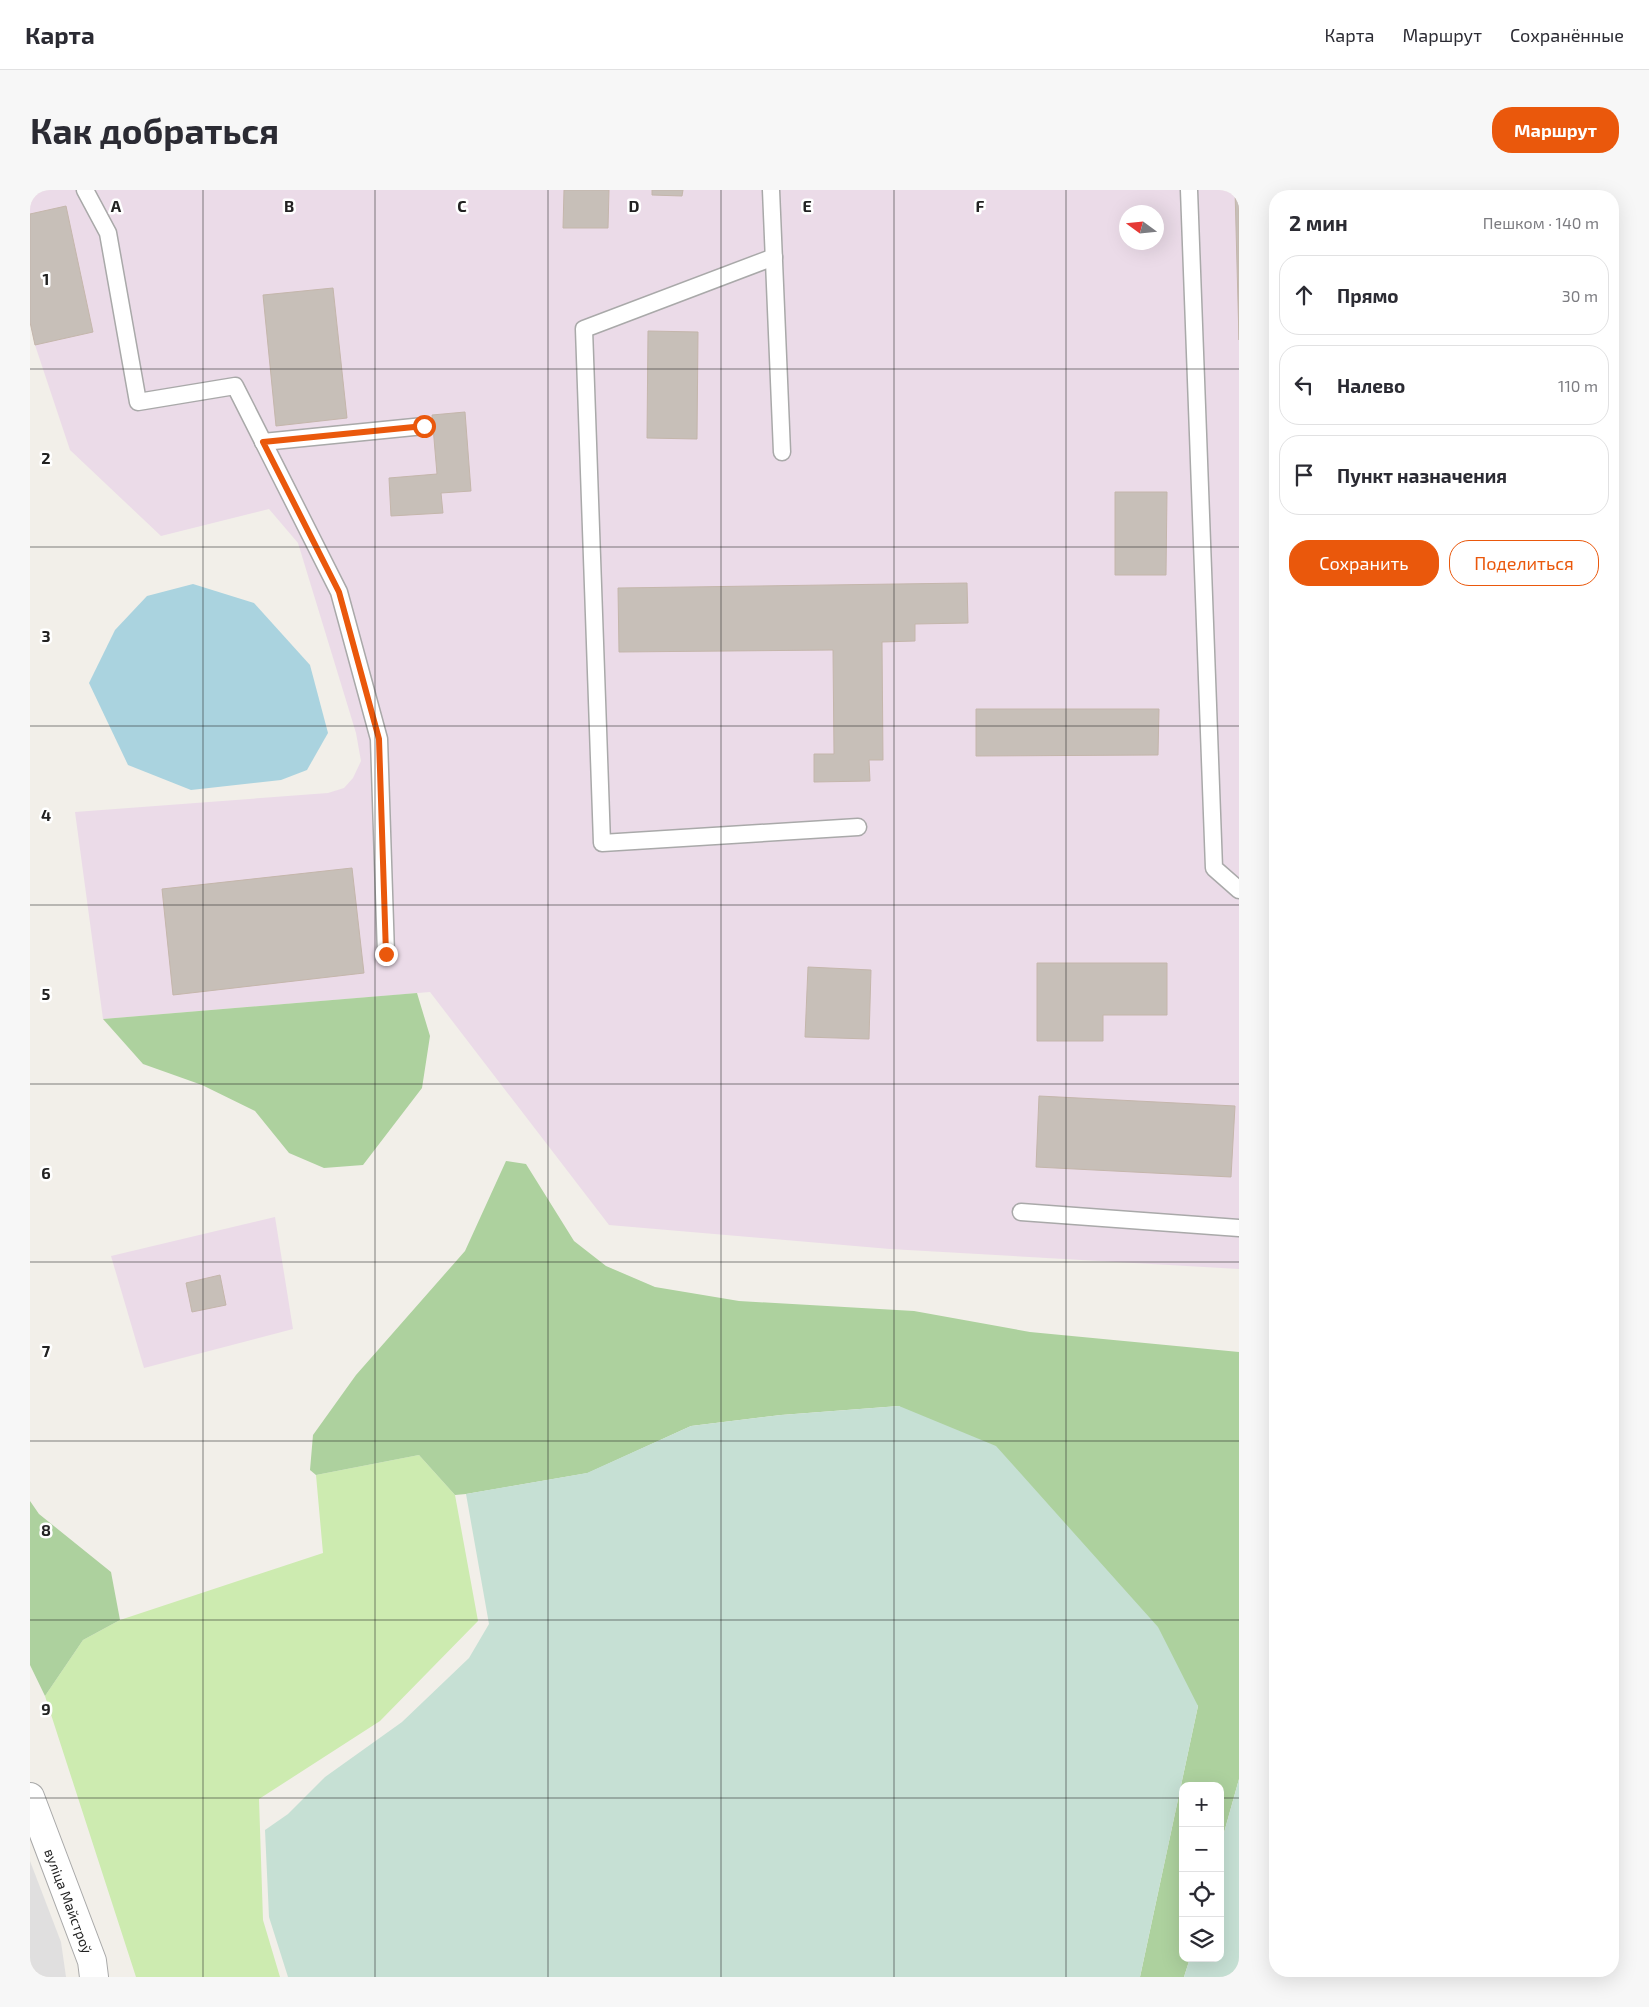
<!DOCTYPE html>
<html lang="ru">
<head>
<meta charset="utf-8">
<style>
	body { margin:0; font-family:"Exo 2",sans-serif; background:#f7f7f7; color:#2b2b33 }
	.controls { position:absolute; right:15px; bottom:15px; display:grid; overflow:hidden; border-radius:10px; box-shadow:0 5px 20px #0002 }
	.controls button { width:45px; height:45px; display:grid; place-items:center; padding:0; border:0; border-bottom:1px solid #e1e1e2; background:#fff; color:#2b2b33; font:25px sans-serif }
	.compass { position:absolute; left:1089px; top:15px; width:45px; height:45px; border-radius:50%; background:#fff; box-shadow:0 5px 20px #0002; rotate:285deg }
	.stop { position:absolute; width:15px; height:15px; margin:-11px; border:4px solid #ea580c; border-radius:50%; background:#fff }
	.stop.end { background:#ea580c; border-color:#fff; box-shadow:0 1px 5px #0008 }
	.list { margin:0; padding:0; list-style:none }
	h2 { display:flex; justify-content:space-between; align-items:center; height:65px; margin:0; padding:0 20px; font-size:21px }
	h2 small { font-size:16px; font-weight:400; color:#7c7c81 }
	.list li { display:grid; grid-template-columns:32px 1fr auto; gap:15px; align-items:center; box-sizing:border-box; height:80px; margin:0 10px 10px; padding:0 10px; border:1px solid #e1e1e2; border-radius:20px }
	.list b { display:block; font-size:19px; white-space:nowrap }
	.list em { font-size:16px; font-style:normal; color:#7c7c81 }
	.actions { display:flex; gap:10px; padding:15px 20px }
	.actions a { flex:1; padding:11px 0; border:1px solid #ea580c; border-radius:20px; text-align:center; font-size:18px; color:#ea580c }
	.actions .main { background:#ea580c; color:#fff }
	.icon { flex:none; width:28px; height:28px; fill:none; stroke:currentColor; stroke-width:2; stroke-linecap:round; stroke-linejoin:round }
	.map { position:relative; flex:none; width:1209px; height:1787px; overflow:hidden; border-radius:20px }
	header { display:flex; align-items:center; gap:30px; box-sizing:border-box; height:70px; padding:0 25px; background:#fff; border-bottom:1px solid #e1e1e2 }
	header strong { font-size:24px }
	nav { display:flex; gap:28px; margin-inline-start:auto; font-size:18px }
	.intro { display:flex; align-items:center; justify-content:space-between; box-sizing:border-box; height:120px; padding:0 30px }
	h1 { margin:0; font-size:35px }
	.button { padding:12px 22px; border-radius:20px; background:#ea580c; color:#fff; font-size:18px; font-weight:700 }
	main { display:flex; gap:30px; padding:0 30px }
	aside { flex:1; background:#fff; border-radius:20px; box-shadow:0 5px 20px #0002 }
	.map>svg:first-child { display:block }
	.residential { fill:#e0dfdf }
	.industrial { fill:#ebdbe8; fill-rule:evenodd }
	.grass { fill:#cdebb0 }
	.forest { fill:#add19e }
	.wetland { fill:#c6e0d4 }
	.water { fill:#aad3df }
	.building { fill:#c7bfb8; stroke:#c4b6ab }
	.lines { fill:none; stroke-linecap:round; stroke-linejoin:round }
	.service-casing { stroke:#a9a9a9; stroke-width:19 }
	.minor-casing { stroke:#a9a9a9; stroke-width:30 }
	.service { stroke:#fff; stroke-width:16 }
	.minor { stroke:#fff; stroke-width:28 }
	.route { stroke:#ea580c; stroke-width:6 }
	.grid { fill:none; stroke:#222; stroke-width:1; stroke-opacity:0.55 }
	.labels { text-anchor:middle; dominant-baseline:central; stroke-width:5; stroke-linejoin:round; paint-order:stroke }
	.street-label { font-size:14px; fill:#222; stroke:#fff }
	.grid-label { font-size:16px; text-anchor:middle; font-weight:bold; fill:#222; stroke:#fff; stroke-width:5; stroke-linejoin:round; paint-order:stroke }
</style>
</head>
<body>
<header>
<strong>Карта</strong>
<nav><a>Карта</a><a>Маршрут</a><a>Сохранённые</a></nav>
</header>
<div class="intro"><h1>Как добраться</h1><a class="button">Маршрут</a></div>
<main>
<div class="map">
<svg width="1209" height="1787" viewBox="0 0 1209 1787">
	<rect width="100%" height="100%" fill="#f2efe9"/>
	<path class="residential" d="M0,1671l31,81 5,35h-36z"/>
	<g class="industrial">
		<path d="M0,0h1209v1079l-349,-20 -281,-24 -179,-233 -327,27 -28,-207 253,-19 16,-5 9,-10 8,-17 -5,-28 -58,-190 -29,-34 -108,27 -91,-86 -35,-105 -5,-23zM1096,22h30v30h-30z"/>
		<path d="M245,1027l18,112 -149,39 -33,-112z"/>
	</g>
	<path class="grass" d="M389,1265l36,40 23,126 -98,100 -121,78 4,121 17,57h-144l-91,-281 38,-56 37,-20 203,-67 -7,-78z"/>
	<g class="forest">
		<path d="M387,803l13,43 -8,52 -59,77 -39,3 -35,-15 -34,-42 -53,-26 -59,-21 -40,-45z"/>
		<path d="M476,971l20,3 48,77 32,25 49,21 84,14 175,10 116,21 209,20v427l-19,68v-61h-37v172h7l-6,19h-44l58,-271 -299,-300 -118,9 -90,11 -103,47 -122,21 -11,1 -36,-40 -103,20 -6,-5 3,-35 43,-60 109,-124z"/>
		<path d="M0,1311l9,13 72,58 9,48 -37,20 -38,56 -15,-31z"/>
	</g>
	<g class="wetland">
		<path d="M869,1216l97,40 162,181 40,79 -58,271h-852l-19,-60 -4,-87 23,-16 37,-37 77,-55 67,-64 20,-34 -23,-130 121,-21 104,-47 90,-11z"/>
		<path d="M1209,1589v198h-55l6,-19h30v-111z"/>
	</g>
	<path class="water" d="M163,394l61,19 56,62 18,68 -21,37 -26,10 -90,10 -63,-25 -39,-82 26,-53 32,-34z"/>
	<g class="building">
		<path d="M534,0h45l-1,38h-45z"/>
		<path d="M622,0h31l-1,6 -30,-1z"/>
		<path d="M1205,0h4v150z"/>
		<path d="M36,16l27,126 -58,13 -5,-23v-108z"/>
		<path d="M303,98l14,130 -71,8 -13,-131z"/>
		<path d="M618,141l50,1 -1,107 -50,-1z"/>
		<path d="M435,222l6,79 -30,2 2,20 -52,3 -2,-38 48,-4 -5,-59z"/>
		<path d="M1085,302h52l-1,83h-51z"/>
		<path d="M937,393l1,40 -53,1v17l-33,1 1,118h-14l1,21 -56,1v-28h20l-1,-104 -214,2 -1,-64z"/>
		<path d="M946,519h183l-1,46 -182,1z"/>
		<path d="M322,678l12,105 -191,22 -11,-106z"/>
		<path d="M1007,773h130v52h-64v26h-66z"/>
		<path d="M778,777l63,3 -2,69 -64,-2z"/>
		<path d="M1009,906l196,10 -4,71 -195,-10z"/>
		<path d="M190,1085l6,30 -34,7 -6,-29z"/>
	</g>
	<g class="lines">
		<g class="service-casing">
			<g id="service">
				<path d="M55,0l23,43 30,169 97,-16 104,206 40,147 7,215"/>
				<path d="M741,0l11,262"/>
				<path d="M1159,0l25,678 25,22"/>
				<path d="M744,67l-190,72 18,514 256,-16"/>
				<path d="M233,252l161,-16"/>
				<path d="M991,1022l218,16"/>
			</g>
		</g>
		<g class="minor-casing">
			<g id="minor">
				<path id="s1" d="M0,1607l62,164 2,16"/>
			</g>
		</g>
		<use href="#service" class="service"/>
		<use href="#minor" class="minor"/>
	</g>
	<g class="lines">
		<path class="route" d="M356,764l-7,-215 -40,-147 -76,-150 161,-16"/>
	</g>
	<path class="grid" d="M173,0v1787M345,0v1787M518,0v1787M691,0v1787M864,0v1787M1036,0v1787M0,179h1209M0,357h1209M0,536h1209M0,715h1209M0,894h1209M0,1072h1209M0,1251h1209M0,1430h1209M0,1608h1153M1190,1608h19"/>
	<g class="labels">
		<g class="street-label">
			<text stroke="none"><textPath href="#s1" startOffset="111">вуліца Майстроў</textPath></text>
		</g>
	</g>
	<g class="grid-label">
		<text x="86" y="22">A</text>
		<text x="259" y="22">B</text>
		<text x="432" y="22">C</text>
		<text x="604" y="22">D</text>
		<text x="777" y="22">E</text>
		<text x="950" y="22">F</text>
		<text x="16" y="95">1</text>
		<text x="16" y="274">2</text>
		<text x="16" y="452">3</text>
		<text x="16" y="631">4</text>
		<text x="16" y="810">5</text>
		<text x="16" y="989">6</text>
		<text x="16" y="1167">7</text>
		<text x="16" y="1346">8</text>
		<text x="16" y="1525">9</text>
	</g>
</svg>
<div class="controls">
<button>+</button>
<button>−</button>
<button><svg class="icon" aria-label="locate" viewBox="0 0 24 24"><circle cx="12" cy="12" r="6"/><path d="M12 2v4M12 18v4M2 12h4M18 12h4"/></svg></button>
<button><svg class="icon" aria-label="layers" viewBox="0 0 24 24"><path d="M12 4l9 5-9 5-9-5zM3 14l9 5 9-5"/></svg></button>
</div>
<svg class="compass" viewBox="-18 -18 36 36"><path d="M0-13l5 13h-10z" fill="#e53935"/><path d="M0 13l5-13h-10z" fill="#7c7c81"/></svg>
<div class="stop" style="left:394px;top:236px"></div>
<div class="stop end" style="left:356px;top:764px"></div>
</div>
<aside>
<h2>2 мин<small>Пешком · 140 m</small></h2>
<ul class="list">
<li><svg class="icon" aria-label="ahead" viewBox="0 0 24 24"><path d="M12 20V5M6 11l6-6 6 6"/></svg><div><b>Прямо</b></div><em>30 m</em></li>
<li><svg class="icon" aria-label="left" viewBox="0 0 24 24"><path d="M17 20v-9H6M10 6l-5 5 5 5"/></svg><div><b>Налево</b></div><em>110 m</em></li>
<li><svg class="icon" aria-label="arrive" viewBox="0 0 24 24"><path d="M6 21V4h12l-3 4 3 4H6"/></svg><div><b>Пункт назначения</b></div></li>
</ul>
<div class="actions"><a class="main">Сохранить</a><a>Поделиться</a></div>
</aside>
</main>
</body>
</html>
